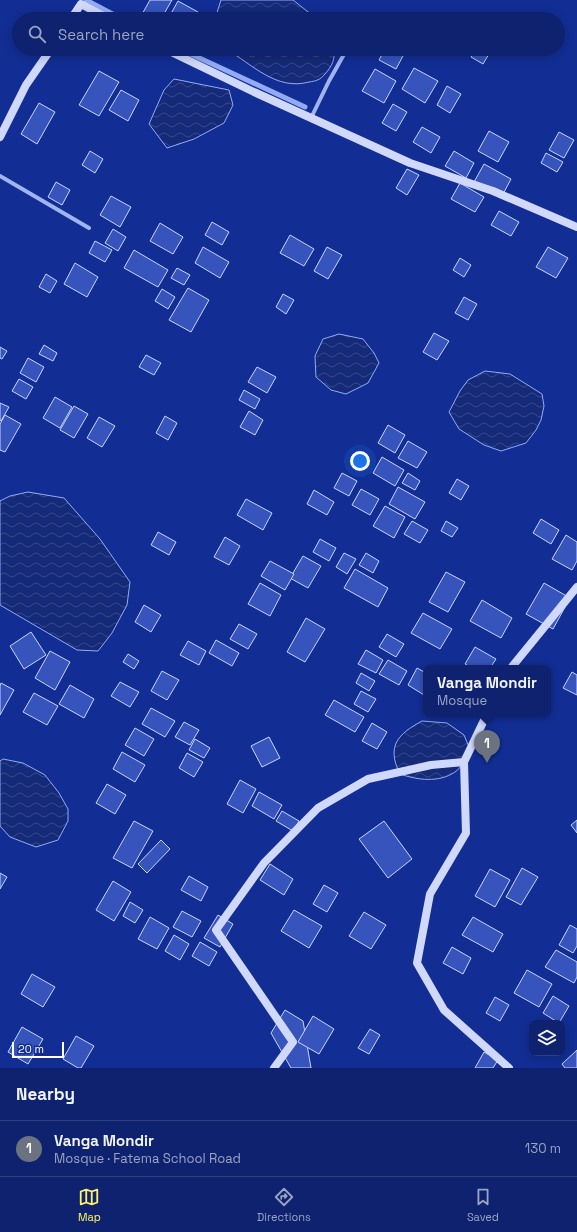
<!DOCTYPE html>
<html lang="en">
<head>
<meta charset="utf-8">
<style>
	body { margin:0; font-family:"Space Grotesk",sans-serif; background:#172a74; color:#f1f3f6 }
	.controls { position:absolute; right:12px; bottom:12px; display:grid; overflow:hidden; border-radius:8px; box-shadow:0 2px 10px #0003 }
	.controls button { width:36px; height:36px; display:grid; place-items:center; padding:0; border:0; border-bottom:1px solid #2e3f82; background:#0e226f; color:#f1f3f6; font:20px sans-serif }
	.scale { position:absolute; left:12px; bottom:10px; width:52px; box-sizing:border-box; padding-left:4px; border:2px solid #fff; border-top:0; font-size:11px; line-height:14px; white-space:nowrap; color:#fff; -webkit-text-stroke:3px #122e94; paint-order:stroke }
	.you { position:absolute; left:360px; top:461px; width:14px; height:14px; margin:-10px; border:3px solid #fff; border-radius:50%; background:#1a73e8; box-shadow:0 0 0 6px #1a73e833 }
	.badge { display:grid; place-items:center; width:26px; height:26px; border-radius:50%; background:#fff462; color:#fff; font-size:13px; font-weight:700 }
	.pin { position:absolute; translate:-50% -33px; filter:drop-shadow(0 1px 2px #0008) }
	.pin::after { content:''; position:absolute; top:21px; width:14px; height:12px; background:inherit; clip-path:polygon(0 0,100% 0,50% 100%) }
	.popup { position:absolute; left:423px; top:665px; width:128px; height:52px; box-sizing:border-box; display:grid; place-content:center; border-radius:8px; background:#0e226f; filter:drop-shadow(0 1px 3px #0005); font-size:13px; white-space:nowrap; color:#9ba4c3 }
	.popup b { font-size:15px; color:#f1f3f6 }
	.popup::after { content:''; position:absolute; left:50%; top:100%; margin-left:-8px; border:8px solid transparent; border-top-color:#0e226f }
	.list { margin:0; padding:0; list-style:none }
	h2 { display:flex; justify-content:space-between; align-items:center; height:52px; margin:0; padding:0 16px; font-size:17px }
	h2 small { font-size:13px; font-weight:400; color:#9ba4c3 }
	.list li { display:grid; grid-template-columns:26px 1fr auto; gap:12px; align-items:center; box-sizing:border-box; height:56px; padding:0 16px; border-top:1px solid #2e3f82 }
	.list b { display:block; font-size:15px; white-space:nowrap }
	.list p { margin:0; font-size:13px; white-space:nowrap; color:#9ba4c3 }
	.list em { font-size:13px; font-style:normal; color:#9ba4c3 }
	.icon { flex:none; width:22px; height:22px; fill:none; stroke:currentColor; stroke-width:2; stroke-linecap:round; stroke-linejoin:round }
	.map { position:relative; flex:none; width:577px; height:1068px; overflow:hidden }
	.search { position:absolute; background:#0e226f; box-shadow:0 2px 10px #0003; left:12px; right:12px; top:12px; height:44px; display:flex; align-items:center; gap:10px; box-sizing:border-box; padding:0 14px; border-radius:22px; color:#9ba4c3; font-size:15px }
	.sheet { height:108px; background:#0e226f }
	nav { display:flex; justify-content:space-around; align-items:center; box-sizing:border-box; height:56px; border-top:1px solid #2e3f82; background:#0e226f; font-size:11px; color:#9ba4c3 }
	nav a { display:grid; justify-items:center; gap:2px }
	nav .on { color:#fff462 }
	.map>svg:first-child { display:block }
	.water { fill:url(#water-waves); stroke:#93abf6 }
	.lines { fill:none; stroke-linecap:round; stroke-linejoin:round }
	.stream { stroke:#93abf6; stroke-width:5 }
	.building { fill:#3654bb; stroke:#c8d5fd }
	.street { stroke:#a1b4f2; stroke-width:4 }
	.secondary { stroke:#d0d9fc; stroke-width:8 }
</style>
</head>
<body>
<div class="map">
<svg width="577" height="1068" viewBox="0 0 577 1068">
	<defs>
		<pattern id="water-waves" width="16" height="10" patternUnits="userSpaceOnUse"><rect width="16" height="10" fill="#152a78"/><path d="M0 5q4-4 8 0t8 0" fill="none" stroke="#384a8c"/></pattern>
	</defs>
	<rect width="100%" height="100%" fill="#122e94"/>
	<g class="water">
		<path d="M221,0h72l24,19h-102z"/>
		<path d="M226,49h108c1,11 -2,17 -9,25 -5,6 -9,7 -16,8 -33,9 -57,-18 -83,-33z"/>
		<path d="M174,79l55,11 4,15 -9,18 -30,16 -27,9 -18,-24 15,-34z"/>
		<path d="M339,334l24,5 11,14 5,10 -11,20 -22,11 -15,-4 -15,-13 -1,-21 8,-17z"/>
		<path d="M485,371l25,3 32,20 2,12 -3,14 -5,10 -10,13 -25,8 -17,-6 -25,-16 -10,-17 11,-21 8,-11z"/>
		<path d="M28,492l36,6 36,41 30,43 -3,23 -15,28 -14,18 -21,-1 -77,-45v-104l10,-5z"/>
		<path d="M422,721l25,2 17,12 5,12c-3,8 -6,20 -14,25 -16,11 -38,8 -55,2 -14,-28 -2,-40 22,-53z"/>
		<path d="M3,759l20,4 22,12 14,18 9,16v12l-10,19 -22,7 -26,-10 -10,-11v-65z"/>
	</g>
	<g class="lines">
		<g class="stream">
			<path d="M86,0l36,19"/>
			<path d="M180,49l125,58"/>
		</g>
	</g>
	<g class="building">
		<path d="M150,0h22l-11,19h-14l-6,-3z"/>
		<path d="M178,1l20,11 -4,7h-26z"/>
		<path d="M86,12l12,7h-16z"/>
		<path d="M385,49h10l9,5 -8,15 -17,-9z"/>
		<path d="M476,49h16l-9,15 -12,-7z"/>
		<path d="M414,68l24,13 -13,22 -23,-14z"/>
		<path d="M375,69l21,12 -12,22 -22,-12z"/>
		<path d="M99,71l20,11 -20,34 -20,-11z"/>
		<path d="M447,86l14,8 -11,19 -13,-8z"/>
		<path d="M121,90l18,10 -11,21 -19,-11z"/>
		<path d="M39,103l16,9 -18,32 -16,-10z"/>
		<path d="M393,104l14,8 -11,19 -14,-8z"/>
		<path d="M422,127l18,10 -9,16 -18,-11z"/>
		<path d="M489,131l20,11 -11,20 -20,-11z"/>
		<path d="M559,132l15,8 -10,18 -15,-8z"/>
		<path d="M90,151l13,8 -8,14 -13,-8z"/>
		<path d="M454,151l20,12 -8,15 -21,-12z"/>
		<path d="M546,153l17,9 -6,10 -16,-9z"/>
		<path d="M484,164l27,15 -10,19 -27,-16z"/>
		<path d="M407,169l12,6 -12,20 -11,-7z"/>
		<path d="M56,182l14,8 -8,15 -14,-8z"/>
		<path d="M460,183l24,14 -9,15 -24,-13z"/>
		<path d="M111,196l20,11 -11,20 -20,-12z"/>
		<path d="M499,211l20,11 -8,14 -20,-11z"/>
		<path d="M212,222l17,10 -7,13 -17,-10z"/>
		<path d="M160,223l23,14 -10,17 -23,-13z"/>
		<path d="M113,229l13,8 -8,14 -13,-8z"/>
		<path d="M290,235l24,14 -10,17 -24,-13z"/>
		<path d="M95,241l17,9 -7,12 -16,-9z"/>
		<path d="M203,247l26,15 -9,16 -25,-15z"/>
		<path d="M327,247l15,8 -14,24 -14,-8z"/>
		<path d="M548,247l20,11 -12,20 -20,-11z"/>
		<path d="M134,250l34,20 -10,17 -34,-19z"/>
		<path d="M460,258l11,7 -7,12 -11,-7z"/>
		<path d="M75,263l23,14 -11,20 -23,-13z"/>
		<path d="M177,268l13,7 -6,10 -13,-7z"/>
		<path d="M46,274l11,7 -7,12 -11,-6z"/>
		<path d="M188,288l21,12 -18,32 -22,-12z"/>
		<path d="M162,289l13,8 -7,12 -13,-8z"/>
		<path d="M283,294l11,6 -8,14 -10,-7z"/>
		<path d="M464,297l13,7 -9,16 -13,-7z"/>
		<path d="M434,333l15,8 -12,19 -14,-8z"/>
		<path d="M44,345l13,8 -4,8 -14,-7z"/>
		<path d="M0,347l7,4 -5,8 -2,-1z"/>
		<path d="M146,355l15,8 -7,12 -15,-8z"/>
		<path d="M28,358l16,9 -8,15 -16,-9z"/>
		<path d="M257,367l19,10 -9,16 -19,-11z"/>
		<path d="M19,379l14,8 -7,12 -14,-8z"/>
		<path d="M244,390l16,9 -5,10 -16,-9z"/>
		<path d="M55,397l17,10 -12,21 -17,-10z"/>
		<path d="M0,403l9,4 -8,14 -1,-1z"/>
		<path d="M74,406l14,8 -14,24 -14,-8z"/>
		<path d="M249,411l14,9 -8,15 -15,-8z"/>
		<path d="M5,415l16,9 -16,28 -5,-2v-26z"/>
		<path d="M165,416l12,7 -9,17 -12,-7z"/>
		<path d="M99,417l16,9 -13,21 -15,-9z"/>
		<path d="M388,425l17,10 -10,18 -17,-10z"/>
		<path d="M408,441l19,11 -10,16 -19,-10z"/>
		<path d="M382,457l22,13 -9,16 -22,-13z"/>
		<path d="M342,473l15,8 -8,15 -15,-8z"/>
		<path d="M408,473l12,8 -5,9 -13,-7z"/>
		<path d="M457,479l12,7 -8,14 -12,-7z"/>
		<path d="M398,487l27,15 -10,17 -26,-15z"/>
		<path d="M361,489l18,10 -9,16 -18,-10z"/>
		<path d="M314,490l20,12 -7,13 -20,-11z"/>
		<path d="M246,499l26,14 -9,17 -26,-15z"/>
		<path d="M385,506l20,11 -11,21 -21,-12z"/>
		<path d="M541,519l18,11 -8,14 -18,-11z"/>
		<path d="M412,521l16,9 -8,13 -16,-9z"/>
		<path d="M446,521l12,7 -6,9 -11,-6z"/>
		<path d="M158,532l18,10 -7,13 -18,-10z"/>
		<path d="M566,535l11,7v19l-5,9 -20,-11z"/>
		<path d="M225,537l15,9 -11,19 -15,-8z"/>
		<path d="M320,539l16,9 -7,13 -16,-9z"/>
		<path d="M344,553l12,6 -9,15 -11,-7z"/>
		<path d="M366,553l13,8 -6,12 -14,-8z"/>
		<path d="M303,556l18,10 -13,22 -18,-10z"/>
		<path d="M270,561l24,13 -9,16 -24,-14z"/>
		<path d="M355,569l33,19 -10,19 -34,-19z"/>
		<path d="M446,572l19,10 -17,30 -19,-10z"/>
		<path d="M260,583l21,12 -11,21 -22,-12z"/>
		<path d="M544,583l26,15 -17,31 -27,-15z"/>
		<path d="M482,600l30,18 -11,20 -31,-17z"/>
		<path d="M144,605l17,10 -10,17 -16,-10z"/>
		<path d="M423,613l29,16 -12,20 -29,-16z"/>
		<path d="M306,618l19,11 -20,33 -18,-10z"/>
		<path d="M239,624l18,10 -9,15 -18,-10z"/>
		<path d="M31,632l15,23 -22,14 -14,-23z"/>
		<path d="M387,634l17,10 -8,13 -17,-10z"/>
		<path d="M216,640l23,13 -7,13 -23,-13z"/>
		<path d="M188,641l18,10 -7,14 -19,-10z"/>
		<path d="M475,647l21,12 -6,9h-18l-7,-4z"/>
		<path d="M366,650l17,10 -7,13 -18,-9z"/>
		<path d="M50,651l20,11 -15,28 -20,-12z"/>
		<path d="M128,654l11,7 -5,8 -11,-7z"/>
		<path d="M388,660l19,11 -8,14 -20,-11z"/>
		<path d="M417,668l9,5v17l-2,5 -16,-10z"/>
		<path d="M162,671l17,9 -12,20 -16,-9z"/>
		<path d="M572,672l5,3v20l-14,-7z"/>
		<path d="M361,673l14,8 -6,10 -13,-8z"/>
		<path d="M120,682l19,10 -9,15 -19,-11z"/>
		<path d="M1,683l13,7 -14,25v-29z"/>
		<path d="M70,685l24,14 -10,19 -25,-14z"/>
		<path d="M361,691l15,8 -8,13 -14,-8z"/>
		<path d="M34,693l24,13 -11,19 -24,-13z"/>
		<path d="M334,700l30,17 -9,15 -30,-17z"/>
		<path d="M151,708l24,13 -10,16 -23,-13z"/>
		<path d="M184,722l15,8 -9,15 -15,-8z"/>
		<path d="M372,723l15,9 -10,17 -15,-8z"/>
		<path d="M135,728l19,11 -10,17 -19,-11z"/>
		<path d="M269,737l11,21 -18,9 -11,-21z"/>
		<path d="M195,739l15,9 -6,10 -15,-8z"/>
		<path d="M122,752l23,13 -10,17 -22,-13z"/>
		<path d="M187,753l16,9 -9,15 -15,-9z"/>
		<path d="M240,780l16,9 -13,24 -16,-9z"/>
		<path d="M107,784l19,11 -11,19 -19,-11z"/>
		<path d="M259,792l23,13 -8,14 -22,-13z"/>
		<path d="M282,811l17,10 -6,10 -17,-10z"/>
		<path d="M577,820v13l-6,-8z"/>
		<path d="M134,821l19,10 -21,37 -19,-10z"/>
		<path d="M384,821l28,38 -24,19 -29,-39z"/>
		<path d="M161,840l9,9 -23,24 -9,-9z"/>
		<path d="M270,864l23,15 -9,16 -24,-15z"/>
		<path d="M522,868l16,9 -17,28 -15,-8z"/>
		<path d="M490,869l20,11 -15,27 -20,-11z"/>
		<path d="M0,873l7,4 -7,12z"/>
		<path d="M189,876l19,11 -7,14 -20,-11z"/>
		<path d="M113,881l18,11 -17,29 -18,-11z"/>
		<path d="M324,885l14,8 -11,19 -14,-8z"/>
		<path d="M130,902l13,8 -8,13 -12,-7z"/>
		<path d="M294,910l28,16 -13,22 -28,-17z"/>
		<path d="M182,911l19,10 -9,16 -19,-10z"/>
		<path d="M364,912l22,13 -15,24 -22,-13z"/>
		<path d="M218,915l15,9 -13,23 -16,-9z"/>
		<path d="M150,917l19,11 -12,21 -19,-10z"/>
		<path d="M473,917l30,17 -10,18 -31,-17z"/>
		<path d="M570,925l7,4v17l-4,7 -14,-8z"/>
		<path d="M174,935l15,9 -9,16 -15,-9z"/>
		<path d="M200,942l17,10 -8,14 -17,-10z"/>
		<path d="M452,947l19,11 -8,16 -20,-11z"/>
		<path d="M556,950l21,12v15l-3,6 -29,-16z"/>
		<path d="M527,970l25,14 -13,23 -25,-14z"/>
		<path d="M32,974l23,13 -12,20 -22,-13z"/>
		<path d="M553,996l16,10 -10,17 -16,-10z"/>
		<path d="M495,997l14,8 -9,16 -14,-8z"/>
		<path d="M285,1010l18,11 8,47h-20l-20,-35z"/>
		<path d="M313,1016l21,13 -15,25 -21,-12z"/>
		<path d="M22,1027l21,12 -15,25 -20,-12z"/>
		<path d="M370,1029l10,6 -11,19 -11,-6z"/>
		<path d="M76,1036l18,10 -13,22h-3l-15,-9z"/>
		<path d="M577,1050v18h-12l-3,-4z"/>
		<path d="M484,1052l14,8 -5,8h-18z"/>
	</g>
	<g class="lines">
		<g class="street">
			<path d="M311,118l18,-37 18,-32"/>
			<path d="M0,176l89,52"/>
		</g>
		<g class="secondary">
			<path d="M71,19l10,-15 28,15"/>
			<path d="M165,49l89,43 156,71 83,28 84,36"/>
			<path d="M0,137l26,-52 25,-36"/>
			<path d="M511,668l66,-81"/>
			<path d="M464,762l2,71 -36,61 -13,69 27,47 65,58"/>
			<path d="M274,1068l19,-26 -77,-112 48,-67 54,-55 50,-29 63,-14 33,-3 23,-48"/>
		</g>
	</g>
</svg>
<div class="controls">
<button><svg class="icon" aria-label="layers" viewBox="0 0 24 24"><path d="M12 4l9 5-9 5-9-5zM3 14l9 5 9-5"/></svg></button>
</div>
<div class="scale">20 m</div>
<div class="you"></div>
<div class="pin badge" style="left:487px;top:763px;background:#6b7280">1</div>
<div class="popup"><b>Vanga Mondir</b>Mosque</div>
<div class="search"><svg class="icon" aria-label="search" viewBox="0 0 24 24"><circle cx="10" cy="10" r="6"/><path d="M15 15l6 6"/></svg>Search here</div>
</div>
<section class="sheet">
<h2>Nearby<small></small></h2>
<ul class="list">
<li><span class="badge" style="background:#6b7280">1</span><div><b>Vanga Mondir</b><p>Mosque · Fatema School Road</p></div><em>130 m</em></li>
</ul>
</section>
<nav>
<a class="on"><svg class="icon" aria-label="map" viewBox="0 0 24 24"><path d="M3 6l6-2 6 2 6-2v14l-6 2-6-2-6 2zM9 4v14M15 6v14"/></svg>Map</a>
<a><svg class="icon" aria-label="directions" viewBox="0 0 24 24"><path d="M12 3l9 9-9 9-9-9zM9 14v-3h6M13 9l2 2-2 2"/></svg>Directions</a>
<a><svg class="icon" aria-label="saved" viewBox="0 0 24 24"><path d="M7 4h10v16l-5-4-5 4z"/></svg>Saved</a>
</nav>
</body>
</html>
